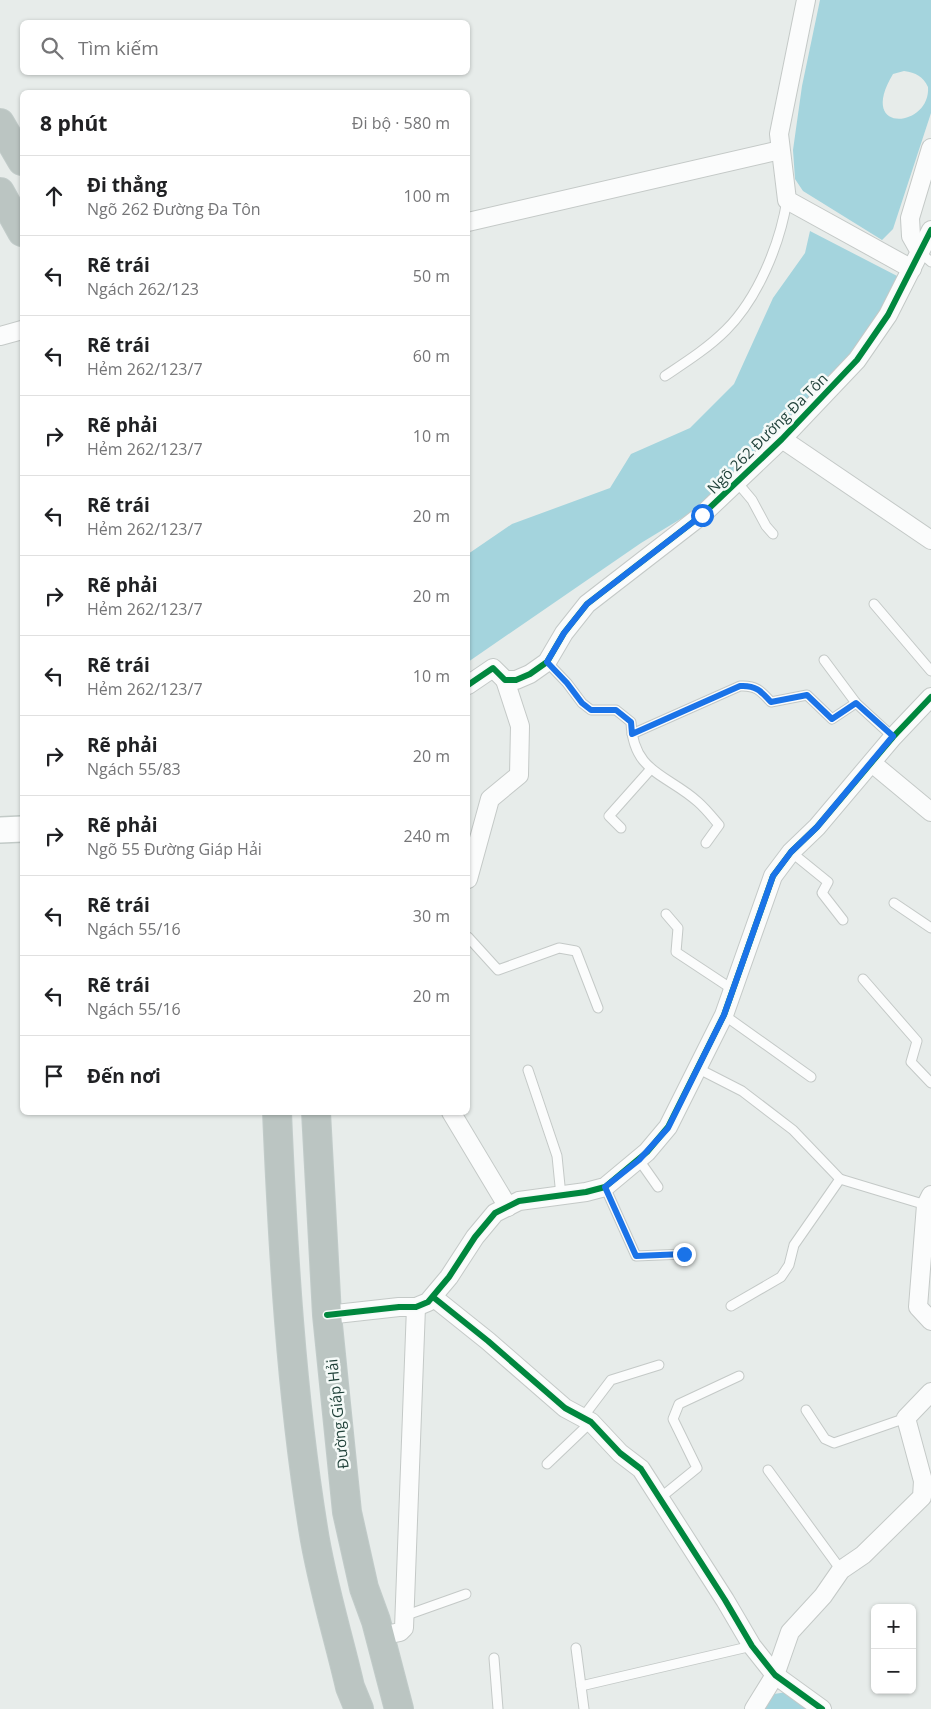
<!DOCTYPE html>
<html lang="vi">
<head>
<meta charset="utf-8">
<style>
	body { margin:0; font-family:"Open Sans",sans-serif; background:#f2f2f2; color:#202124 }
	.controls { position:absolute; right:15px; bottom:15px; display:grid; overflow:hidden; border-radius:8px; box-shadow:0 1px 4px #0004 }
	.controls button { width:45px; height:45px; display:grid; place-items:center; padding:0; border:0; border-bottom:1px solid #e0e0e0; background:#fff; color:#202124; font:25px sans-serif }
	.stop { position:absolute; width:15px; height:15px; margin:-11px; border:4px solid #1a73e8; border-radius:50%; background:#fff }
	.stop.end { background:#1a73e8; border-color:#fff; box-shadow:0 1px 5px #0008 }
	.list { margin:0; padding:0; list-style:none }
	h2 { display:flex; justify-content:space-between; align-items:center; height:65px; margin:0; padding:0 20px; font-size:21px }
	h2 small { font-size:16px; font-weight:400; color:#757577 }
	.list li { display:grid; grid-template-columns:32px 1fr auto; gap:15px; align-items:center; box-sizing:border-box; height:80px; padding:0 20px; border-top:1px solid #e0e0e0 }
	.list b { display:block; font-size:19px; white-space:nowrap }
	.list p { margin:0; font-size:16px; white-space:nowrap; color:#757577 }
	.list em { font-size:16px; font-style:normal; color:#757577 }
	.icon { flex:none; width:28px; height:28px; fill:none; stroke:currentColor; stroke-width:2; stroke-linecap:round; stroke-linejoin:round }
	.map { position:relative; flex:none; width:931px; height:1709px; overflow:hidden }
	.search { position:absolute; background:#fff; box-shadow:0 1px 4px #0004; left:20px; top:20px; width:450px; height:55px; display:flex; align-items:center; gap:12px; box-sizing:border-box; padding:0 18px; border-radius:8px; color:#757577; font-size:19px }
	.panel { position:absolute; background:#fff; box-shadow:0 1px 4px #0004; left:20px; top:90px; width:450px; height:1025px; border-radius:8px }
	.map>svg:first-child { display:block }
	.water { fill:#a4d4dd; fill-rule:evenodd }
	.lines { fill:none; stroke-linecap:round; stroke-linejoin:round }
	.lane-casing { stroke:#c4c9c7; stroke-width:11 }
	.street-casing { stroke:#c4c9c7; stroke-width:20 }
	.secondary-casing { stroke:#c2cac7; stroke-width:28 }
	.highway-casing { stroke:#c1cbc9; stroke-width:30 }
	.lane { stroke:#fbfcfc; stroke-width:9 }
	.street { stroke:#fbfcfc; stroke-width:18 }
	.secondary { stroke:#fbfcfc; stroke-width:25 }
	.highway { stroke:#bbc5c2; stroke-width:28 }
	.cycleway-casing { stroke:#f5faf8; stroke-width:9 }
	.cycleway { stroke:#00873e; stroke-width:6 }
	.route { stroke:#1a73e8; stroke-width:6 }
	.labels { text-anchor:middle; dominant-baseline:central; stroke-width:5; stroke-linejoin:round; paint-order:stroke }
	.street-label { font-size:15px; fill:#21423a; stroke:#f5faf8 }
</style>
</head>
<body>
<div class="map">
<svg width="931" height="1709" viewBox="0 0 931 1709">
	<rect width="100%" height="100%" fill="#e7ecea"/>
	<g class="water">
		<path d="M820,0h111v113l-38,116 -11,11 -79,-49 -8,-12 -2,-29 9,-64zM904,71c12,2 19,5 24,16 3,41 -72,48 -35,-13z"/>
		<path d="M810,231l91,47 -42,74 -88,82 -74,75 -56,34 -173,119v-108l44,-30 98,-36 21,-34 59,-26 44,-44 39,-86 32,-45z"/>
		<path d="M787,1692l30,17h-55l12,-15z"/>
	</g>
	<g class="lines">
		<g class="lane-casing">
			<g id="lane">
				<path d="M920,252l11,10"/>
				<path d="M665,376c21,-14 43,-28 61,-46 32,-32 54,-86 61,-130"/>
				<path d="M736,481l16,19 14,26 7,8"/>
				<path d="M874,604l57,67"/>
				<path d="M824,660l32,43 37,34"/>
				<path d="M547,662l20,21 15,20 9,7h25l15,12c2,51 36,52 67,80 8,7 15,16 21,23l-13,18"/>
				<path d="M632,734l108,-48c16,-1 21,5 31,16l36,-7 25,24 24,-16"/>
				<path d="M621,828l-12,-12 41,-46"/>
				<path d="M791,852l37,30 -6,11 21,27"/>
				<path d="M894,903l37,25"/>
				<path d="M666,914l12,14 -2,24 56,37"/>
				<path d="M468,937l30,33 61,-22 17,3 22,57"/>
				<path d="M863,979l54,62 -6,21 20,21"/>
				<path d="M724,1015l87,62"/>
				<path d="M697,1068l45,23 51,39 47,49 86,26"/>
				<path d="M528,1070l29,86 4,40"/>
				<path d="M639,1160l19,27"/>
				<path d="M605,1187l31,69 48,-2"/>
				<path d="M731,1306l50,-29 8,-12 5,-20 46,-66"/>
				<path d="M806,1410l19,29 9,4 72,-25"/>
				<path d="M583,1417l28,-37 48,-15"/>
				<path d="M547,1464l44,-42"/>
				<path d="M768,1470l73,100"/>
				<path d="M660,1498l37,-30 -24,-49 6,-15 60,-28"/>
				<path d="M404,1616l62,-22"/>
				<path d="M576,1648l8,61"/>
				<path d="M494,1658l4,51"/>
				<path d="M581,1686l171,-40"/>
			</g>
		</g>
		<g class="street-casing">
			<g id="street">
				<path d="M806,0l-27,134 8,66 125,69"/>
				<path d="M468,222l312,-72"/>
				<path d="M920,252l-9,-16 -1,-18 21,-70"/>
				<path d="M0,336l22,-6"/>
				<path d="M782,439l149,101"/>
				<path d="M468,685l25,-17 12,12h11l14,-6 17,-12 17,-29 23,-29 115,-89 80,-76 75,-79 31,-45 43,-85"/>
				<path d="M872,763l59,49"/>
				<path d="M468,879l22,-80 29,-24 1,-49 -15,-46"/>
				<path d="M451,1112l57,95"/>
				<path d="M931,1195l-5,10 -8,102 13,14"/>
				<path d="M433,1297l55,44 77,67 26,14 29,31 21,16 84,131 27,46 23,29 47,34"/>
				<path d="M327,1315l72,-8h17l12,-5 21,-25 26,-40 20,-24 24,-12 67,-9 19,-5 42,-35 21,-25 56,-112 49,-139 18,-24 26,-25 76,-90 38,-40"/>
				<path d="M380,1636l20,-4 4,-4 12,-321"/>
				<path d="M754,1709l21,-34 15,-43 33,-36 18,-26 22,-15 59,-58 1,-16 -17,-63 25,-26"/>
			</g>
		</g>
		<g class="secondary-casing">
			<path id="secondary" d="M0,830l22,-1"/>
		</g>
		<g class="highway-casing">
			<g id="highway">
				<path d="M0,123l22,38"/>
				<path d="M0,192l22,40"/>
				<path d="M277,1112c6,139 14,279 36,416 8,53 25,107 37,159l9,22"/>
				<path d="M316,1112l11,203 20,197 17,76 12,33 23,88"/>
			</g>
		</g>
		<use href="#lane" class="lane"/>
		<use href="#street" class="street"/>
		<use href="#secondary" class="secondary"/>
		<use href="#highway" class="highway"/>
		<g class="cycleway-casing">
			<g id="cycleway">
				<path d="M468,685l25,-17 12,12h11l14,-6 17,-12 17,-29 23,-29 115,-89 80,-76 75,-79 31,-45 43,-85"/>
				<path d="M433,1297l55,44 77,67 26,14 29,31 21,16 84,131 27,46 23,29 47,34"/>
				<path d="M327,1315l72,-8h17l12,-5 21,-25 26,-40 20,-24 24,-12 67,-9 19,-5 42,-35 21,-25 56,-112 49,-139 18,-24 26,-25 76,-90 38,-40"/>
			</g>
		</g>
		<use href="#cycleway" class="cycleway"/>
	</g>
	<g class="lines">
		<path class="route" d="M684,1254l-48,2 -31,-69 34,-27 29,-32 56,-113 49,-139 18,-24 26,-25 76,-91 -37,-33 -24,16 -25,-24 -36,7c-10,-11 -15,-17 -31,-16l-108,48 -1,-12 -15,-12h-25l-9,-7 -15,-20 -20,-21 17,-29 23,-29 115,-89"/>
	</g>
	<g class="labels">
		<g class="street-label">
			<text transform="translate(767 433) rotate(-45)">Ngõ 262 Đường Đa Tôn</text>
			<text transform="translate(337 1414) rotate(-96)">Đường Giáp Hải</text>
		</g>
	</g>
</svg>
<div class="controls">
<button>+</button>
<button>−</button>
</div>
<div class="stop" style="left:702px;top:515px"></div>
<div class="stop end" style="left:684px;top:1254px"></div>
<div class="search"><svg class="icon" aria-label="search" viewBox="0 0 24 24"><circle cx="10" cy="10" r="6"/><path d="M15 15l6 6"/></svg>Tìm kiếm</div>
<section class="panel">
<h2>8 phút<small>Đi bộ · 580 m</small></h2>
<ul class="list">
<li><svg class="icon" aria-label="ahead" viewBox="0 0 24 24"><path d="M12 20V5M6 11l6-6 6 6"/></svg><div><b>Đi thẳng</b><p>Ngõ 262 Đường Đa Tôn</p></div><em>100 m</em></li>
<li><svg class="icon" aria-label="left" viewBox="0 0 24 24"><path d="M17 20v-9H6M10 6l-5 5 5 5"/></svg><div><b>Rẽ trái</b><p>Ngách 262/123</p></div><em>50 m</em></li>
<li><svg class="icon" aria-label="left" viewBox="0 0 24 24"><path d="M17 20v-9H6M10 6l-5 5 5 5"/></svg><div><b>Rẽ trái</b><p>Hẻm 262/123/7</p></div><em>60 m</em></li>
<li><svg class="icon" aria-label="right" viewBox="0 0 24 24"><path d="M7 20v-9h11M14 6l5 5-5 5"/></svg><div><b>Rẽ phải</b><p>Hẻm 262/123/7</p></div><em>10 m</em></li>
<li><svg class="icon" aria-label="left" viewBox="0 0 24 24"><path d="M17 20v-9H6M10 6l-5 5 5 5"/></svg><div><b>Rẽ trái</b><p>Hẻm 262/123/7</p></div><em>20 m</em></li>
<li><svg class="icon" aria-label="right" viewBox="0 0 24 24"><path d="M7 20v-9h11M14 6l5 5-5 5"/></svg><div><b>Rẽ phải</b><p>Hẻm 262/123/7</p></div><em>20 m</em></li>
<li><svg class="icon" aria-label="left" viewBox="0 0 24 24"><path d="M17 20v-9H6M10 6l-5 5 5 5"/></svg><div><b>Rẽ trái</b><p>Hẻm 262/123/7</p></div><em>10 m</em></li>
<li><svg class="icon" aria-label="right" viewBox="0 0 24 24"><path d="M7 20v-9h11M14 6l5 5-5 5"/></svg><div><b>Rẽ phải</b><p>Ngách 55/83</p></div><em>20 m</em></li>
<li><svg class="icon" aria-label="right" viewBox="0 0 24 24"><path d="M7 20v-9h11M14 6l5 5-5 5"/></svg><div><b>Rẽ phải</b><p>Ngõ 55 Đường Giáp Hải</p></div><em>240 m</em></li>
<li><svg class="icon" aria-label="left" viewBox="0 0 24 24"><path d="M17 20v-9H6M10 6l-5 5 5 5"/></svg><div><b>Rẽ trái</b><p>Ngách 55/16</p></div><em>30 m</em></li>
<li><svg class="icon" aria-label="left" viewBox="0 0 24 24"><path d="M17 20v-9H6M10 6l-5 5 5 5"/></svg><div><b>Rẽ trái</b><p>Ngách 55/16</p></div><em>20 m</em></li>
<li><svg class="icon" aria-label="arrive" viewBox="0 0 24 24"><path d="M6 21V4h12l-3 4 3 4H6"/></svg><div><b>Đến nơi</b></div></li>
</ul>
</section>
</div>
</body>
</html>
